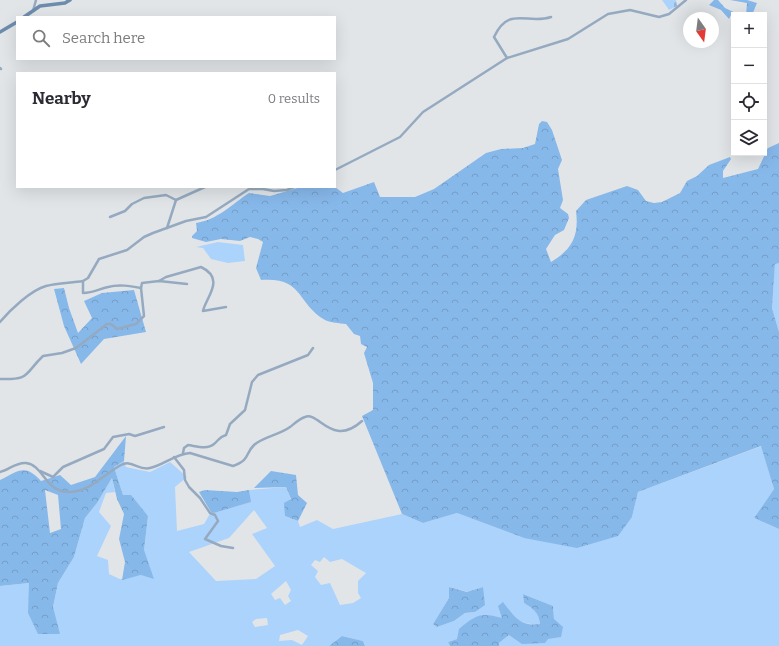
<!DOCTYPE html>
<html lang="en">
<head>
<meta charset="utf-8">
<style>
	body { margin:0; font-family:Bitter,serif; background:#f2f2f3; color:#2b2b33 }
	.controls { position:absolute; right:12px; top:12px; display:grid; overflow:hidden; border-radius:0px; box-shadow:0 4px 16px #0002 }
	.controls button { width:36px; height:36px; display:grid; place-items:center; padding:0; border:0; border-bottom:1px solid #e1e1e2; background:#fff; color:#2b2b33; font:20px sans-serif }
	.compass { position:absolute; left:683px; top:12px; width:36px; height:36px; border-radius:50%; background:#fff; box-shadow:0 4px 16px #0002; rotate:166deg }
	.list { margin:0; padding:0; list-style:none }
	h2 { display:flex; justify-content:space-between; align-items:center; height:52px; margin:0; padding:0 16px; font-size:17px }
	h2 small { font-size:13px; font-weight:400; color:#7c7c81 }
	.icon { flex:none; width:22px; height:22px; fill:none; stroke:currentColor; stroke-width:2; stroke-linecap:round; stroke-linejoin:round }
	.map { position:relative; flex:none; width:779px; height:646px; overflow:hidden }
	.search { position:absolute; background:#fff; box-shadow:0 4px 16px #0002; left:16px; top:16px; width:320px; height:44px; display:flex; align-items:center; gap:10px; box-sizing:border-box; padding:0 14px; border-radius:0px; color:#7c7c81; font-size:15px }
	.panel { position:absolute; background:#fff; box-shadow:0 4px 16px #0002; left:16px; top:72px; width:320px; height:116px; border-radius:0px }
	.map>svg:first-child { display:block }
	.green { fill:#acd3fc; fill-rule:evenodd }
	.forest { fill:url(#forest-crowns); fill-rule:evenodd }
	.cemetery { fill:url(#cemetery-stones) }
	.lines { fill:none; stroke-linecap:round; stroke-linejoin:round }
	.street { stroke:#95aac0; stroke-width:2.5 }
	.secondary { stroke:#6d8cad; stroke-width:3.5 }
</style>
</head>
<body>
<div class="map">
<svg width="779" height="646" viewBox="0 0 779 646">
	<defs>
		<pattern id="forest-crowns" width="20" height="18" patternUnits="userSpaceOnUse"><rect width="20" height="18" fill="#87b8ea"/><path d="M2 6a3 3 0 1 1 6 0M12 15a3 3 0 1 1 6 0" fill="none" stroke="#749dc8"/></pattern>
		<pattern id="cemetery-stones" width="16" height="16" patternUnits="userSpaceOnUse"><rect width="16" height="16" fill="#acd3fc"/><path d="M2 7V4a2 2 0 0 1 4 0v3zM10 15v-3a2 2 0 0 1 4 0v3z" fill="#93b4d7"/></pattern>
	</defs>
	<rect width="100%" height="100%" fill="#e2e5e8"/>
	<g class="green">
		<path d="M218,242l25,3 2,16 -17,2 -17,-4 -8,-11 -7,-1z"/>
		<path d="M775,263h4v69l-7,-24z"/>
		<path d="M762,446l12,43 -20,29 25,11v117h-280v-3l10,-8 45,-16 -1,-13 -30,-12 1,9c10,5 15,10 16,21 -15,2 -21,-6 -36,-5 -12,1 -41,19 -56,23l2,4h-85l-2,-5 -21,-5 -13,10h-329v-60l29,-3 24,24 5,-24 16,-26 11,-39 12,-15 15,-25 3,14 -9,1 -7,19 12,14 -14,30 11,4 1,14 11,5 21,-4 7,-59 -25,-21 -9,-28 10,-6 2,6 24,5 20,-10 17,15 -12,10 2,44 27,-7 7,-12 3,1 36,-11 -1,-12 37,-3 5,13 -6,16 13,5 2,6 17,-7 16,9 69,-15 21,9 34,-10 67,25 108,-21 6,-25zM254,510l13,18 -15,6 23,32 -19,13 -40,2 -27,-29 40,-14zM324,557l6,5 12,-3 24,14 -8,8v12l3,5 -8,5 -13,2 -10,-22 -9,2 -6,-8 3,-6 -7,-6 4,-5 5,2zM286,581l5,9 -3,6 3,5 -6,4 -5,-7 -5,2 -4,-6zM449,587l19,5 15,-5 -8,25 -10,1 -11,8 -17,6 -4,-3 16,-26zM267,618l1,7 -13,2 -3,-5 4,-3zM298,630l10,6 -6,9 -10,-5 -13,1 1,-6z"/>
	</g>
	<g class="forest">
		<path d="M714,0h4l7,8 15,7h-9l-2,4 -8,-9 -12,-5z"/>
		<path d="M730,0h17l10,3 -5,12h-6l1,-12z"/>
		<path d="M542,121l5,1 5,8 10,30 -4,9 5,31 -3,8 8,6 1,4 -5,12 -9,5 -9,14 5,13c22,-13 28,-27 25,-51l10,-11 41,-14 11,4 8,11 8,2 8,-1 18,-9 7,-12 10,-5 12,-11 21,-8 1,2 -8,12v7l35,-9 10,-21 11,-5v120l-4,1 -3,44 7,24v197l-25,-11 20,-29 -13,-43 -123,46 -6,25 -14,19 -41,12 -53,-10 -67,-25 -34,10 -21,-9 -40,-98 11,-6v-27l-9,-30 3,-6 -6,-3 -1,-8 -6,-2 -8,-10c-7,-1 -15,-1 -21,-4 -29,-17 -21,-43 -64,-40l-5,-12 7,-26 -5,-3 -8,-2 -10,4 -19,-2 -15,3 -14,-4v-2l5,-5 -1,-8c21,-3 35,-18 53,-30l21,3 31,-9h34l8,6 31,-11 6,15h35l19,-8 52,-36 15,-4 22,-1 12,-4 4,-20z"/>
		<path d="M64,288l5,20 9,25 14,-15 -8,-17 18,-8 32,-3 12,42 -42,7 -23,25 -17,-38 -10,-37z"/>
		<path d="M126,436l-2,25 -10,6 9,28h8l17,21 -4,34 10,29 -13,-4 -19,5 3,-18 -6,-23 5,-25 -7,-15 -5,-21 -15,25 -12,15 -11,39 -16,26 -5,24 7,27h-22l-10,-21 1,-30 -29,3v-106c18,-9 25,-17 41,1l19,-6 11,10 24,-8zM45,490l13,5 3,34 -11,4z"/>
		<path d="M271,471l25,4 2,20 9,8 -9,18 -13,-5 -1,-13 7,-4 -5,-12 -32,1z"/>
		<path d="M205,490l32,2 12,-2 2,12 -37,11 -3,-1 -12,-20z"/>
		<path d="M449,587l18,5 16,-5 2,18 -10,7 -10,1 -11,8 -17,6 -4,-3 16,-26z"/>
		<path d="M523,594l30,12 1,13 9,8 -2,10 -13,2 -3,4 -23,1 -13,-9 -10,8v3h-49l-2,-4 9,-3 2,-10c17,-14 21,-17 43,-11l-4,-12 5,-4c11,14 17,25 37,22 -1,-11 -7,-16 -16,-21z"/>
		<path d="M342,636l21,5 2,5h-36z"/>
	</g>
	<path class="cemetery" d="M662,0h14l1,6 -8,4z"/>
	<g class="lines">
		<g class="street">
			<path d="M33,11l3,-11"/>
			<path d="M507,58l-13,-21c15,-32 33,-12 57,-20"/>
			<path d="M0,68l1,1"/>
			<path d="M335,170l65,-33 23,-25 84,-54 61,-19 40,-25 22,-4 29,7 10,-3 17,-14"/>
			<path d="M110,217l15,-6 7,-7 12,-6 22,-3 10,5"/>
			<path d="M167,228l9,-28 29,-13"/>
			<path d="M83,281v12c10,0 16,-4 25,-6 11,-3 22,-1 33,1l1,-5 17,-2 28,3"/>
			<path d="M159,281l7,-4 35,-10c25,12 5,30 2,44l23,-4"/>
			<path d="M0,322c10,-12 31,-32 46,-36 12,-3 25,-3 37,-5l5,-3 11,-19 28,-9 17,-13 9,-4 33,-12 20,-4 43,-28h14l11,2 13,-1 7,-3"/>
			<path d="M0,379c31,1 24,-5 43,-23l19,-3 14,-5 31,-24h4l6,5 19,-5 8,-8 -3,-28"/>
			<path d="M183,453l1,-5 4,-3c8,1 19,5 26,-1 5,-4 5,-7 12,-9l4,-11 15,-14 7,-28 6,-7 50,-20 5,-7"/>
			<path d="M174,457l10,13 1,10 4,7 11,11 10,15 5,2 3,6 -13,18 16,7 12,2"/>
			<path d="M40,471l13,6 10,-10 41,-18 9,-12 16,-3 6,2 29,-9"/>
			<path d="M0,472c9,-2 16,-10 26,-9 18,2 19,30 44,29 21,-1 34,-18 51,-27 10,-6 18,6 29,3 14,-3 25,-14 40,-15l43,13c18,-7 11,-11 21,-21 9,-8 25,-10 36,-18 4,-3 9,-8 15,-10 14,-6 27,31 57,4"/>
		</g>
		<g class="secondary">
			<path d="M24,17l16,-11 25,-3 5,-3"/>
			<path d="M0,32l17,-10"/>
		</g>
	</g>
</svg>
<div class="controls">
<button>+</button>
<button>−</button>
<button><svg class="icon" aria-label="locate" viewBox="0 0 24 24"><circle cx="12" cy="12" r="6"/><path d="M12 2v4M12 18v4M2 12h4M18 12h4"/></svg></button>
<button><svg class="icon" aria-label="layers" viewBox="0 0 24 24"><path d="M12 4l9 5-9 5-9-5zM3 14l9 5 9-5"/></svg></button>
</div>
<svg class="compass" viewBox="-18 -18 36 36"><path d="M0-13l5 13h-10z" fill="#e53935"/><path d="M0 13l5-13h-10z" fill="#7c7c81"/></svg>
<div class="search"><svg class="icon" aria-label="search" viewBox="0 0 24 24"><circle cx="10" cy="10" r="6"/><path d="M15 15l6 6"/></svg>Search here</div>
<section class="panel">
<h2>Nearby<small>0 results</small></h2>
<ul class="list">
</ul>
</section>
</div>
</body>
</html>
